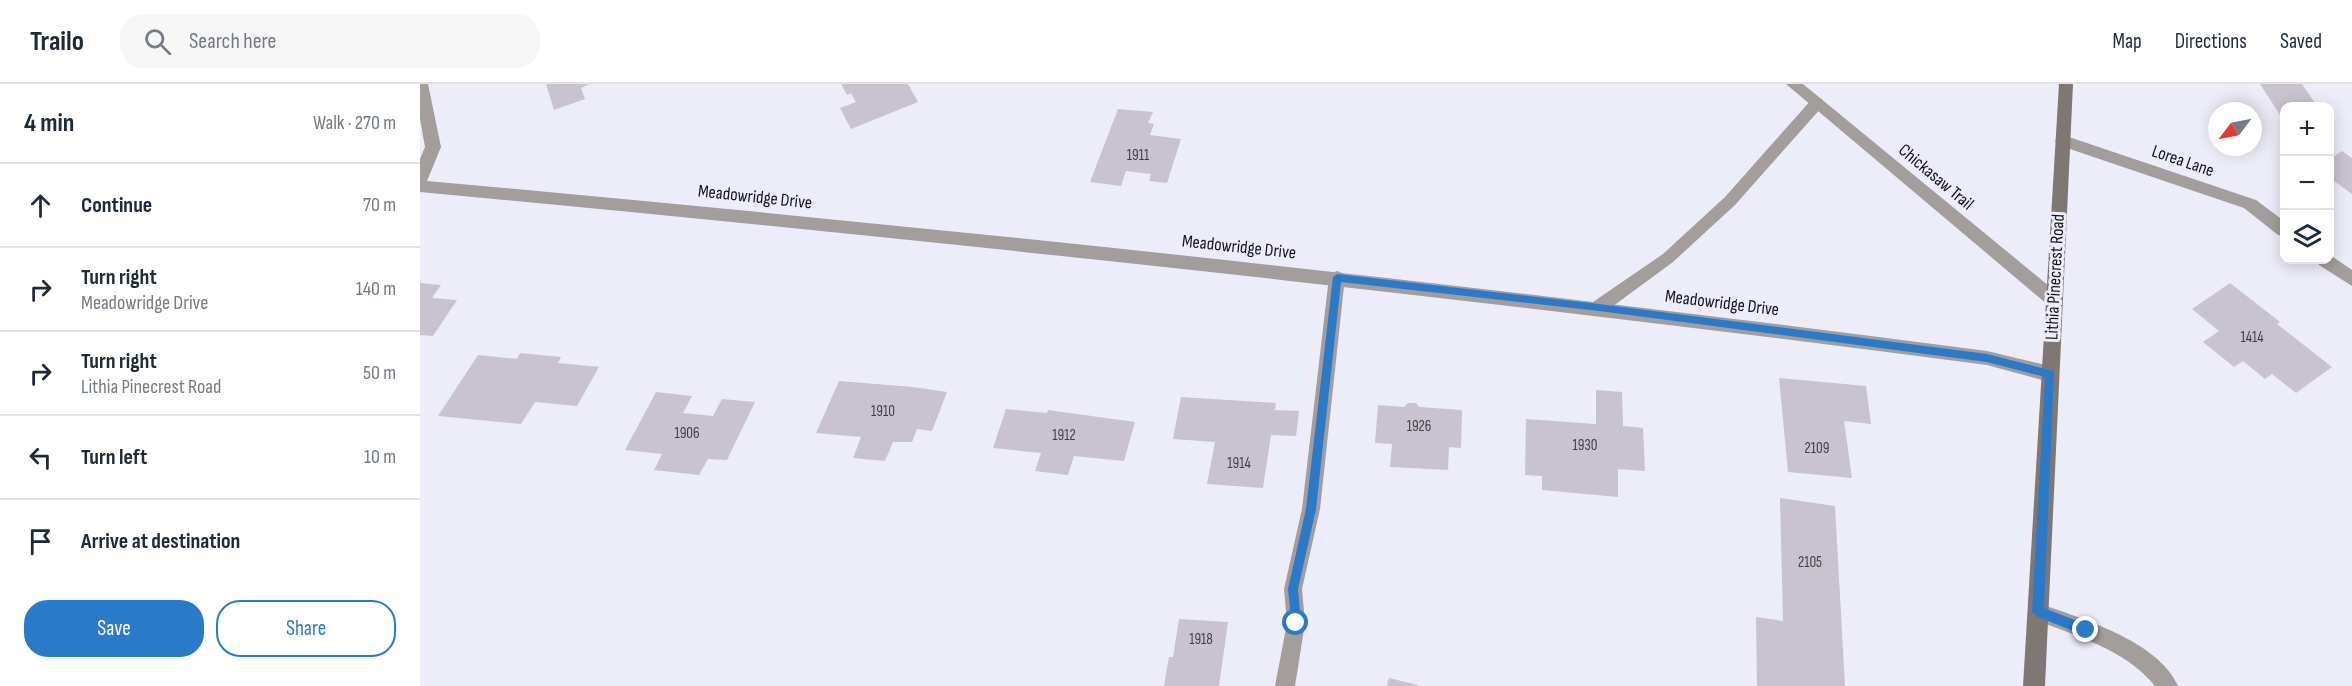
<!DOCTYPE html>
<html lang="en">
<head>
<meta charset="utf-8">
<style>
	body { margin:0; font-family:"Sofia Sans Condensed",sans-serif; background:#f6f6f7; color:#1f2937 }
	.controls { position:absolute; right:18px; top:18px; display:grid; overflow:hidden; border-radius:12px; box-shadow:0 3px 15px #0003 }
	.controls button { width:54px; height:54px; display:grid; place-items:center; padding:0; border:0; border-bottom:2px solid #e0e1e3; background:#fff; color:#1f2937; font:30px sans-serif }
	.compass { position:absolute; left:1788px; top:18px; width:54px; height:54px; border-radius:50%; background:#fff; box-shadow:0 3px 15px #0003; rotate:238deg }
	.stop { position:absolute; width:18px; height:18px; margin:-14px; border:4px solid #297bca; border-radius:50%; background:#fff }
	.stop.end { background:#297bca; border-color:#fff; box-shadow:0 2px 6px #0008 }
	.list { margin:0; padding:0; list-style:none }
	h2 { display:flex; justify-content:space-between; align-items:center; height:78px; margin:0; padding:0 24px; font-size:26px }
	h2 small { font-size:20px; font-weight:400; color:#747a83 }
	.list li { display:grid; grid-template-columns:39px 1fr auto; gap:18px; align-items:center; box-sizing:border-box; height:84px; padding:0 24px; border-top:2px solid #e0e1e3 }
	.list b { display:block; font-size:22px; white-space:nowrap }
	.list p { margin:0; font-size:20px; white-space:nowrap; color:#747a83 }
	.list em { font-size:20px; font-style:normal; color:#747a83 }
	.actions { display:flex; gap:12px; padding:18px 24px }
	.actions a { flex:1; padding:14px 0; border:2px solid #297bca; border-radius:24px; text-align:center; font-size:21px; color:#297bca }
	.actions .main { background:#297bca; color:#fff }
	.icon { flex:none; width:33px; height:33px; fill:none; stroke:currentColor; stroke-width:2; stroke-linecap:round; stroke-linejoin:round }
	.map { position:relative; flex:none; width:1932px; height:602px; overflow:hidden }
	header { display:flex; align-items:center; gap:36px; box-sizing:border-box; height:84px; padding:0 30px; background:#fff; border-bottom:2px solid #e0e1e3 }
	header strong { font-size:28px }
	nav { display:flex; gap:33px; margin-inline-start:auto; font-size:21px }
	.search { width:420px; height:54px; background:#f6f6f7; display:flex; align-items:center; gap:15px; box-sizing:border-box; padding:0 21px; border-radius:24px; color:#747a83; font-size:22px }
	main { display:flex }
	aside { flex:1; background:#fff }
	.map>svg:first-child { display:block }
	.building { fill:#c8c3cf }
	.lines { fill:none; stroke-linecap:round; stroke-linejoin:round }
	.lane { fill:#a39d9b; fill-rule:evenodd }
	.street { fill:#a39d9b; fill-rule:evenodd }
	.secondary { fill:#7f7774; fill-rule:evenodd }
	.route { fill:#297bca }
	.labels { text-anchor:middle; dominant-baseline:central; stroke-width:6; stroke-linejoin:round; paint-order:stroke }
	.number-label { font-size:15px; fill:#403f45 }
	.street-label { font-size:18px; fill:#131317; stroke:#ecedf9 }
</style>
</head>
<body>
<header>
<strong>Trailo</strong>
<div class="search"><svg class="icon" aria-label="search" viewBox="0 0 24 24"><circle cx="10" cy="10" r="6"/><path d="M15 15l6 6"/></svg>Search here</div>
<nav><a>Map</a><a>Directions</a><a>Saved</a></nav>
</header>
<main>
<aside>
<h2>4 min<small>Walk · 270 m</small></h2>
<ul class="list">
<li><svg class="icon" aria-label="ahead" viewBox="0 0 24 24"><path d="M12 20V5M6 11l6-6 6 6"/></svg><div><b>Continue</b></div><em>70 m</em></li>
<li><svg class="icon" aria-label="right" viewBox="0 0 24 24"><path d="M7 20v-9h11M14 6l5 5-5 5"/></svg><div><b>Turn right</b><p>Meadowridge Drive</p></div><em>140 m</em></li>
<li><svg class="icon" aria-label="right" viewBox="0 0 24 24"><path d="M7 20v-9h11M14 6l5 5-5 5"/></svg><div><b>Turn right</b><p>Lithia Pinecrest Road</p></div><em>50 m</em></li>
<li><svg class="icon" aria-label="left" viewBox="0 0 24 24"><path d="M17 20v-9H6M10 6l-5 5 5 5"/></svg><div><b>Turn left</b></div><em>10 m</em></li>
<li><svg class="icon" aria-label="arrive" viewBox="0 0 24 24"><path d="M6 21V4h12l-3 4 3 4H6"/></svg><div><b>Arrive at destination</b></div></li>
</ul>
<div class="actions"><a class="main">Save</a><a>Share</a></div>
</aside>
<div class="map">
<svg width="1932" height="602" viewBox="0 0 1932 602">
	<rect width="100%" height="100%" fill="#ecedf9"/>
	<g class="building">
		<path d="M126,0h44l-9,4 4,11 -31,11z"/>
		<path d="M421,0h67l10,18 -67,27 -11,-21 16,-6 -5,-9 -4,2z"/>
		<path d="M1840,0h42l15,22h-33v12h-2z"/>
		<path d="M698,25l35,3 -5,11 6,1 -4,11 31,4 -14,44 -18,-2 2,-7 -25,-3 -5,15 -31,-4z"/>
		<path d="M1922,67l10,7v36l-22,-16v-19z"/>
		<path d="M0,199l21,2 -9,13 25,2 -24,36 -13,-1z"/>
		<path d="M1810,199l50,39 -3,2 55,43 -36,26 -24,-19 -7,5 -22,-18 -9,6 -31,-25 16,-11 -27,-22z"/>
		<path d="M100,269l41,4 -3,6 41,4 -22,39 -42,-4 -14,22 -83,-8 40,-61 39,4z"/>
		<path d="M1359,294l87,8 5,38 -27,-3 8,57 -64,-6z"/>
		<path d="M419,297l74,6 34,5 -15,39 -15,-2 -5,13h-19l-8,19 -32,-3 8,-21 -45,-4z"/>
		<path d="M1176,306l26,2 1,34 20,2 2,43 -27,-2v28l-76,-7v-14l-17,-1 1,-56 70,5z"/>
		<path d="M236,308l36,4 -9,17 30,3 9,-17 33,3 -28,58 -19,-1 -9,16 -45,-5 8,-16 -37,-4z"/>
		<path d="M761,313l95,6 -1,7 24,1 -3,25 -25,-1 -8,53 -56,-4 8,-42 -42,-3z"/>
		<path d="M988,319h8l3,4 43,3 -1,38 -12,-1 -1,23 -58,-3 2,-23 -17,-1 3,-38 26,2z"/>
		<path d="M586,325l41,4 1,-3 87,12 -11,39 -50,-5 -6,19 -33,-4 6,-18 -48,-5z"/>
		<path d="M1360,414l55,8 10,180h-88l-1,-69 27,4z"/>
		<path d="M759,535l49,3 -9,64h-55l5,-29h4z"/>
		<path d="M969,594l29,7v1h-31z"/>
	</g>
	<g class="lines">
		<g class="lane">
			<path d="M1397,14l5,1 2,4 -2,4 -87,98 -62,57 -68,50 -6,1 -6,-1 -2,-5 2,-5 70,-48 62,-57 87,-98z"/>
			<path d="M917,187l5,2 3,4 -25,232 -18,80 3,34 -10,63h-20l12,-63 -3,-34 18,-80 27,-232 3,-4z"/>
			<path d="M1618,519c42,15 121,38 140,83h-23c-31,-38 -80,-50 -124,-68l-2,-6 2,-6z"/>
		</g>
		<g class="street">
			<path d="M0,0h8l13,63 -14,34c521,47 1041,102 1560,170l63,15 6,3 3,5 -3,5 -6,3 -63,-17c-521,-68 -1044,-124 -1567,-173v-33l5,-12 -5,-28z"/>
			<path d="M1366,0h17l257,211 3,5 -3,5 -6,2 -6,-2z"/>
			<path d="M1643,51l193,65 28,21v15l-6,-1 -34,-27 -186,-63 -3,-4 3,-4z"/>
			<path d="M1910,171l22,15v16l-33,-21 -2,-5h13z"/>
		</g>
		<path class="secondary" d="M1639,0h14l-28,602h-22z"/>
	</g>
	<path class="route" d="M917,190l262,30 388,50 67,17 -10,237 46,18v8l-4,2 -48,-19 -6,-5 13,-235 -58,-15 -388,-51 -258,-29 -25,227 -18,80 3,34 -2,4h-7l-4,-38 18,-80 27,-232z"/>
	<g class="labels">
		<g class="number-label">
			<text x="718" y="71">1911</text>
			<text x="1832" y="253">1414</text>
			<text x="463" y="327">1910</text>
			<text x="999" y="342">1926</text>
			<text x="267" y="349">1906</text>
			<text x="644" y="351">1912</text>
			<text x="1165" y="361">1930</text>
			<text x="1397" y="364">2109</text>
			<text x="819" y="379">1914</text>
			<text x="1390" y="478">2105</text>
			<text x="781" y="555">1918</text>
		</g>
		<g class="street-label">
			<text transform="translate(1763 77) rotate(19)">Lorea Lane</text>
			<text transform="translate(1516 93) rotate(40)">Chickasaw Trail</text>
			<text transform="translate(335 113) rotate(6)">Meadowridge Drive</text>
			<text transform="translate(819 163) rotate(6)">Meadowridge Drive</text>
			<text transform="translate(1635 193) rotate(-87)">Lithia Pinecrest Road</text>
			<text transform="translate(1302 219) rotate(7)">Meadowridge Drive</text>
		</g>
	</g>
</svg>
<div class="controls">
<button>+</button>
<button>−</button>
<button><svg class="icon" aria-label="layers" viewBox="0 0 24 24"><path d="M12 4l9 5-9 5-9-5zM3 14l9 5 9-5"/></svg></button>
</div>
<svg class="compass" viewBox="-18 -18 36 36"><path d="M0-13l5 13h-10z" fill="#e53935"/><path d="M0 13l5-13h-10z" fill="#747a83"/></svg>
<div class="stop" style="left:876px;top:539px"></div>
<div class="stop end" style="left:1666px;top:546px"></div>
</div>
</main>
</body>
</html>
